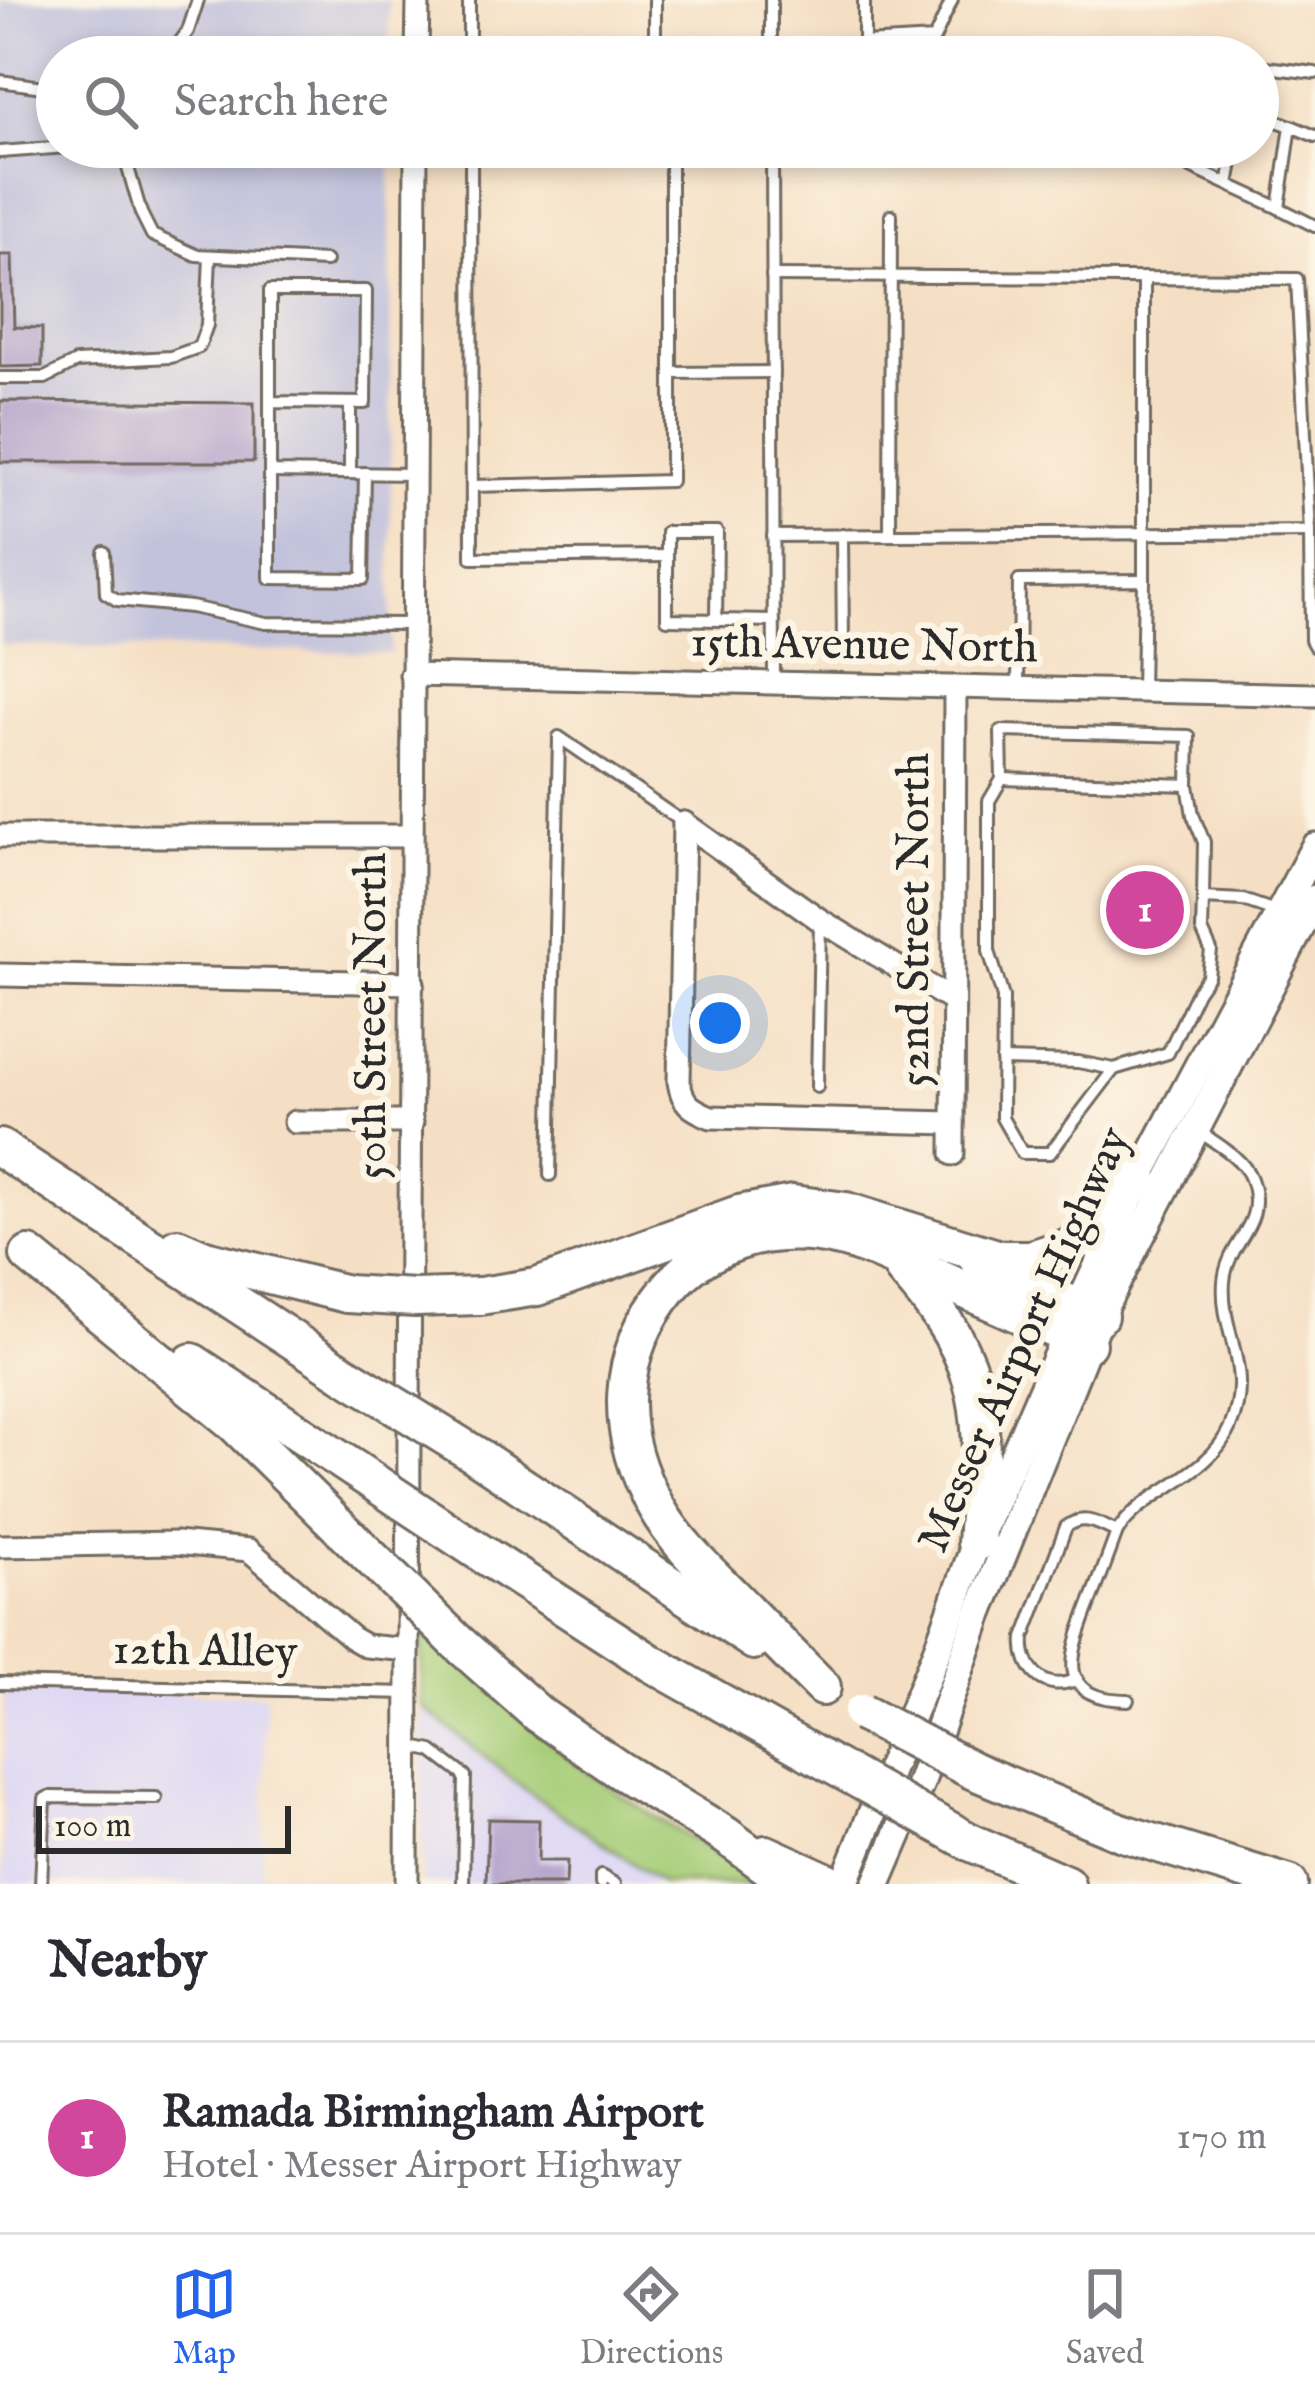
<!DOCTYPE html>
<html lang="en">
<head>
<meta charset="utf-8">
<style>
	body { margin:0; font-family:"IM FELL English",serif; background:#f2f2f3; color:#2b2b33 }
	.scale { position:absolute; left:36px; bottom:30px; width:255px; box-sizing:border-box; padding-left:12px; border:6px solid #2b2b2b; border-top:0; font-size:33px; line-height:42px; white-space:nowrap; color:#2b2b2b; -webkit-text-stroke:9px #fcf5e5; paint-order:stroke }
	.you { position:absolute; left:720px; top:1023px; width:42px; height:42px; margin:-30px; border:9px solid #fff; border-radius:50%; background:#1a73e8; box-shadow:0 0 0 18px #1a73e833 }
	.badge { display:grid; place-items:center; width:78px; height:78px; border-radius:50%; background:#2563eb; color:#fff; font-size:39px; font-weight:700 }
	.pin { position:absolute; translate:-50% -50%; border:6px solid #fff; box-shadow:0 3px 12px #0006 }
	.list { margin:0; padding:0; list-style:none }
	h2 { display:flex; justify-content:space-between; align-items:center; height:156px; margin:0; padding:0 48px; font-size:51px }
	h2 small { font-size:39px; font-weight:400; color:#7c7c81 }
	.list li { display:grid; grid-template-columns:78px 1fr auto; gap:36px; align-items:center; box-sizing:border-box; height:192px; padding:0 48px; border-top:3px solid #e1e1e2 }
	.list b { display:block; font-size:45px; white-space:nowrap }
	.list p { margin:0; font-size:39px; white-space:nowrap; color:#7c7c81 }
	.list em { font-size:39px; font-style:normal; color:#7c7c81 }
	.icon { flex:none; width:66px; height:66px; fill:none; stroke:currentColor; stroke-width:2; stroke-linecap:round; stroke-linejoin:round }
	.map { position:relative; flex:none; width:1315px; height:1884px; overflow:hidden }
	.search { position:absolute; background:#fff; box-shadow:0 6px 18px #0003; left:36px; right:36px; top:36px; height:132px; display:flex; align-items:center; gap:30px; box-sizing:border-box; padding:0 42px; border-radius:66px; color:#7c7c81; font-size:45px }
	.sheet { height:348px; background:#fff }
	nav { display:flex; justify-content:space-around; align-items:center; box-sizing:border-box; height:168px; border-top:3px solid #e1e1e2; background:#fff; font-size:33px; color:#7c7c81 }
	nav a { display:grid; justify-items:center; gap:6px }
	nav .on { color:#2563eb }
	.map>svg:first-child { display:block }
	.built { fill:#dcd6f6 }
	.industrial { fill:#c2c2dc }
	.green { fill:#a7ce79; stroke:#697c52; stroke-width:3 }
	.building { fill:#ae9cc9 }
	.lines { fill:none; stroke-linecap:round; stroke-linejoin:round }
	.service-casing { stroke:#726a61; stroke-width:16 }
	.minor-casing { stroke:#726a61; stroke-width:27 }
	.secondary-casing { stroke:#726a61; stroke-width:33 }
	.motorway-casing { stroke:#726a61; stroke-width:42 }
	.service { stroke:#fff; stroke-width:10 }
	.minor { stroke:#fff; stroke-width:21 }
	.secondary { stroke:#fff; stroke-width:27 }
	.motorway { stroke:#fff; stroke-width:36 }
	.motorway-bridge-casing { stroke:#726a61; stroke-width:42; stroke-linecap:butt }
	.motorway-bridge { stroke:#fff; stroke-width:36 }
	.labels { text-anchor:middle; dominant-baseline:central; stroke-width:12; stroke-linejoin:round; paint-order:stroke }
	.street-label { font-size:45px; fill:#2b2b2b; stroke:#fcf5e5 }
</style>
</head>
<body>
<div class="map">
<svg width="1315" height="1884" viewBox="0 0 1315 1884">
	<rect width="100%" height="100%" fill="#fcf5e5"/>
	<filter id="ink" filterUnits="userSpaceOnUse"><feTurbulence type="fractalNoise" baseFrequency=".00833" numOctaves="2"/><feDisplacementMap in="SourceGraphic" scale="24" xChannelSelector="R" yChannelSelector="G"/><feConvolveMatrix kernelMatrix="1 2 1 2 8 2 1 2 1" color-interpolation-filters="sRGB"/></filter>
	<filter id="wash" filterUnits="userSpaceOnUse"><feTurbulence type="fractalNoise" baseFrequency=".004" numOctaves="4" result="noise"/><feDisplacementMap in="SourceGraphic" scale="48" xChannelSelector="R" yChannelSelector="G"/><feGaussianBlur stdDeviation="2.7" result="paint"/><feColorMatrix in="noise" values="0 0 0 0 0 0 0 0 0 0 0 0 0 0 0 0 0 1.4 0 .05"/><feComposite in="paint" operator="in"/></filter>
	<g filter="url(#wash)">
		<rect width="100%" height="100%" fill="#f5dfc4"/>
		<g class="built">
			<path d="M5,1689l261,6 -4,189h-259z"/>
			<path d="M422,1706l102,83 139,95h-241z"/>
		</g>
		<path class="industrial" d="M0,0h389v57h-332v90h333l1,506 -391,-8z"/>
		<path class="green" d="M421,1623c45,41 89,85 136,124 66,55 143,99 219,137h-113l-139,-95 -102,-83z"/>
		<g id="blocks">
			<g class="building">
				<path d="M0,255h12l2,72 28,1v38l-42,1z"/>
				<path d="M0,401l254,2v59h-254z"/>
				<path d="M488,1819l51,1 -1,41h29l-1,23h-80z"/>
			</g>
		</g>
	</g>
	<g filter="url(#ink)">
		<use href="#blocks" fill-opacity="0" stroke="#726a61" stroke-width="3"/>
		<g class="lines">
			<g class="service-casing">
				<g id="service">
					<path d="M469,0v48l186,-2v-46"/>
					<path d="M771,0v57"/>
					<path d="M864,0v43l70,-4 18,-39"/>
					<path d="M1132,43l76,14"/>
					<path d="M169,57l19,-26 10,-31"/>
					<path d="M1258,66l57,7"/>
					<path d="M0,81l57,8"/>
					<path d="M1258,114l33,12"/>
					<path d="M1315,136l-24,-10 -12,82 36,18"/>
					<path d="M122,147l19,66 11,22 44,20 130,6"/>
					<path d="M471,147l1,411 195,-2"/>
					<path d="M772,147l2,536"/>
					<path d="M1177,147l-4,12 106,49"/>
					<path d="M671,150l101,-1"/>
					<path d="M0,152l67,-5"/>
					<path d="M1228,184l7,-37"/>
					<path d="M772,276l525,3 13,253 -537,4"/>
					<path d="M1144,278v302"/>
					<path d="M671,373l102,-1"/>
					<path d="M0,378h45l31,-16 95,-5 28,-10 8,-22 3,-69"/>
					<path d="M270,402l95,1 1,-112h-96v181l143,2"/>
					<path d="M270,472v106l93,1 2,-106"/>
					<path d="M350,473v-70"/>
					<path d="M472,486l199,-5v-334"/>
					<path d="M1310,532l1,108 4,7"/>
					<path d="M842,535l1,111"/>
					<path d="M890,535l1,-320"/>
					<path d="M104,552l2,41 11,7 74,7 75,16 146,1"/>
					<path d="M716,620l1,-88h-50v87l107,2"/>
					<path d="M1018,688l1,-107 125,-1 -2,111"/>
					<path d="M1002,779l186,6"/>
					<path d="M1203,898l-1,32 9,20 -3,26 -11,16 -29,61 -54,16 -64,84h-28l-20,-35 1,-121 -14,-46v-150l13,-22 -1,-48 188,5 -1,49 5,30 11,27 -1,56 40,2 35,12"/>
					<path d="M1002,1060l76,2 36,7"/>
					<path d="M817,1087l3,-167"/>
					<path d="M550,1175l9,-438 125,86"/>
					<path d="M1077,1679c-31,15 -56,-9 -53,-41l42,-111c18,-14 33,-3 51,5"/>
					<path d="M0,1683l408,10"/>
					<path d="M1128,1700c-75,-1 -57,-46 -39,-94 10,-25 19,-49 28,-74 28,-44 91,-53 113,-105 25,-58 -10,-93 -6,-145 3,-42 44,-55 27,-103 -8,-22 -36,-36 -54,-49"/>
					<path d="M408,1746l24,5 33,25 -2,108"/>
					<path d="M41,1884l4,-85 4,-2 107,1"/>
					<path d="M601,1884v-8l14,8"/>
				</g>
			</g>
			<g class="minor-casing">
				<g id="minor">
					<path d="M417,57l1,-57"/>
					<path d="M411,675l904,20"/>
					<path d="M684,823l-5,259c3,21 12,27 32,35l242,6"/>
					<path d="M684,823l136,97 133,81"/>
					<path d="M0,836h411"/>
					<path d="M0,975l413,8"/>
					<path d="M295,1122h117"/>
					<path d="M953,1154l2,-467"/>
					<path d="M0,1546l176,-3 73,7 103,88 14,8 42,4"/>
					<path d="M407,1884c3,-579 4,-1158 9,-1737"/>
				</g>
			</g>
			<g class="secondary-casing">
				<g id="secondary">
					<path d="M844,1884l94,-236 38,-105 90,-208 73,-157 176,-331"/>
					<path d="M877,1884l44,-103 57,-165 121,-300 216,-417"/>
				</g>
			</g>
			<g class="motorway-casing">
				<g id="motorway">
					<path d="M0,1148l346,227"/>
					<path d="M177,1247l28,12 142,35"/>
					<path d="M29,1255l202,165 129,127"/>
					<path d="M981,1266l118,50"/>
					<path d="M903,1269c88,99 82,150 73,274"/>
					<path d="M480,1296l57,-9 202,-73 54,-10 53,7 154,48h31l38,-12 34,-26 36,-43"/>
					<path d="M192,1362l162,107"/>
					<path d="M477,1456l277,185"/>
					<path d="M484,1555l167,108 160,90"/>
					<path d="M457,1642l82,73 82,56 104,64 53,39 9,10"/>
					<path d="M822,1687c-30,-30 -60,-60 -90,-91 -27,-27 -57,-55 -76,-89 -43,-75 -41,-154 14,-220 36,-43 94,-60 148,-53 39,4 76,24 111,40 53,23 105,47 158,70"/>
					<path d="M974,1771l149,62 166,51"/>
					<path d="M970,1842l96,42"/>
					<path d="M766,1854l66,30"/>
				</g>
			</g>
			<use href="#service" class="service"/>
			<use href="#minor" class="minor"/>
			<use href="#secondary" class="secondary"/>
			<use href="#motorway" class="motorway"/>
			<g class="motorway-bridge-casing">
				<g id="motorway-bridge">
					<path d="M347,1294l68,4 65,-2"/>
					<path d="M346,1375l131,81"/>
					<path d="M354,1469l130,86"/>
					<path d="M360,1547l97,95"/>
					<path d="M862,1713l112,58"/>
					<path d="M811,1753l159,89"/>
				</g>
			</g>
			<use href="#motorway-bridge" class="motorway-bridge"/>
		</g>
	</g>
	<g class="labels">
		<g class="street-label">
			<text transform="translate(864 646) rotate(1)">15th Avenue North</text>
			<text transform="translate(915 920) rotate(-90)">52nd Street North</text>
			<text transform="translate(372 1016) rotate(-90)">50th Street North</text>
			<text transform="translate(1025 1340) rotate(-66)">Messer Airport Highway</text>
			<text transform="translate(205 1652) rotate(1)">12th Alley</text>
		</g>
	</g>
</svg>
<div class="scale">100 m</div>
<div class="you"></div>
<div class="pin badge" style="left:1145px;top:910px;background:#d1479c">1</div>
<div class="search"><svg class="icon" aria-label="search" viewBox="0 0 24 24"><circle cx="10" cy="10" r="6"/><path d="M15 15l6 6"/></svg>Search here</div>
</div>
<section class="sheet">
<h2>Nearby<small></small></h2>
<ul class="list">
<li><span class="badge" style="background:#d1479c">1</span><div><b>Ramada Birmingham Airport</b><p>Hotel · Messer Airport Highway</p></div><em>170 m</em></li>
</ul>
</section>
<nav>
<a class="on"><svg class="icon" aria-label="map" viewBox="0 0 24 24"><path d="M3 6l6-2 6 2 6-2v14l-6 2-6-2-6 2zM9 4v14M15 6v14"/></svg>Map</a>
<a><svg class="icon" aria-label="directions" viewBox="0 0 24 24"><path d="M12 3l9 9-9 9-9-9zM9 14v-3h6M13 9l2 2-2 2"/></svg>Directions</a>
<a><svg class="icon" aria-label="saved" viewBox="0 0 24 24"><path d="M7 4h10v16l-5-4-5 4z"/></svg>Saved</a>
</nav>
</body>
</html>
